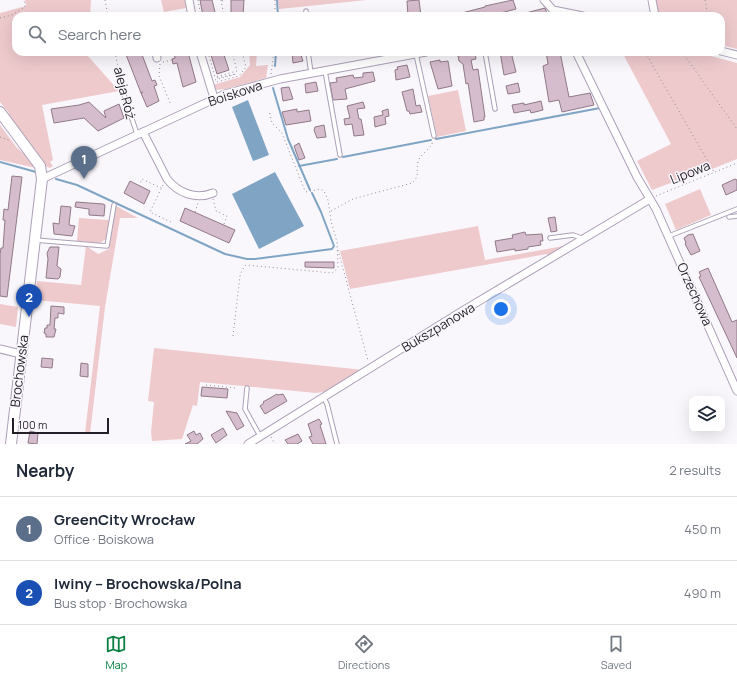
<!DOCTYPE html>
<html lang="en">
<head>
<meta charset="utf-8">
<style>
	body { margin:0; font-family:Manrope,sans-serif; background:#f2f2f3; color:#1f2937 }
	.controls { position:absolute; right:12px; bottom:12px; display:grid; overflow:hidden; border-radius:8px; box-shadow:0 4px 16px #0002 }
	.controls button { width:36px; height:36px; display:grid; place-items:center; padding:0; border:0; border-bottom:1px solid #e0e1e3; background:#fff; color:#1f2937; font:20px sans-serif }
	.scale { position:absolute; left:12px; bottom:10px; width:97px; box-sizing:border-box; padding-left:4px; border:2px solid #231e27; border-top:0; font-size:11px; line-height:14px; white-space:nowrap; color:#231e27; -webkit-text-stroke:3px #faf7fc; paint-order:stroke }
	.you { position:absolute; left:501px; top:309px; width:14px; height:14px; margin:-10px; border:3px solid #fff; border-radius:50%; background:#1a73e8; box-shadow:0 0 0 6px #1a73e833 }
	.badge { display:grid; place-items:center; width:26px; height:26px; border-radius:50%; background:#0b8043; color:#fff; font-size:13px; font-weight:700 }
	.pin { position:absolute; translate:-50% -33px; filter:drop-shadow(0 1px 2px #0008) }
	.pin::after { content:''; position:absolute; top:21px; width:14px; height:12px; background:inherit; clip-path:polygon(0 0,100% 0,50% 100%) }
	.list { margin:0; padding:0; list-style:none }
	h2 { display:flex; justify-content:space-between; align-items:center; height:52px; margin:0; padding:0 16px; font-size:17px }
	h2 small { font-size:13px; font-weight:400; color:#747a83 }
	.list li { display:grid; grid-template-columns:26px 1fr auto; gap:12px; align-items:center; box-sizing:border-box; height:64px; padding:0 16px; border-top:1px solid #e0e1e3 }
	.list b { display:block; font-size:15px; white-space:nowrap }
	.list p { margin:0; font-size:13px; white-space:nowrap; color:#747a83 }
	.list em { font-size:13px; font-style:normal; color:#747a83 }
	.icon { flex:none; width:22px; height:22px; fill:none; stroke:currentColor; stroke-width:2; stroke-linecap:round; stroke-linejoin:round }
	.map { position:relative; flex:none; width:737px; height:444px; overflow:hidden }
	.search { position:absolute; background:#fff; box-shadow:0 4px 16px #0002; left:12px; right:12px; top:12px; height:44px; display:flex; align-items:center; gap:10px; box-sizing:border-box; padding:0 14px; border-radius:12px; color:#747a83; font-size:15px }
	.sheet { height:180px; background:#fff }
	nav { display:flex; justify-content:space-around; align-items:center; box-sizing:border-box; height:56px; border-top:1px solid #e0e1e3; background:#fff; font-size:11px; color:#747a83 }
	nav a { display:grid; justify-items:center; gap:2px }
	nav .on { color:#0b8043 }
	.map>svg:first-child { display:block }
	.green { fill:#eecacd }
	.water { fill:#80a5c4 }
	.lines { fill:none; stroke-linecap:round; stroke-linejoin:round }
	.stream { stroke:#80a5c4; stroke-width:2 }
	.building { fill:#d6bdcd; stroke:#907988 }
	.lane-casing { stroke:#aca0b7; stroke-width:5.5 }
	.street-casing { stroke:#aca0b7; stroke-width:9 }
	.secondary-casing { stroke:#aca0b7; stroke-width:12 }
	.path { stroke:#8f8b92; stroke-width:1; stroke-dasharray:1 3; stroke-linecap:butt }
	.lane { stroke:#fff; stroke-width:3.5 }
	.street { stroke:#fff; stroke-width:7 }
	.secondary { stroke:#fff; stroke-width:10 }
	.labels { text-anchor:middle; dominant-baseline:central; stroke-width:3; stroke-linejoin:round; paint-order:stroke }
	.street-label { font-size:13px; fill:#231e27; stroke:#faf7fc }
</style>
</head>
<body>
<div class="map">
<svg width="737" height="444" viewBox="0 0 737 444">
	<rect width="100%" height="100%" fill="#faf7fc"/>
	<g class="green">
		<path d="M25,0h66l-1,16h-74v36h71v3l32,36 -77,14 11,55 -3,2 3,4 -3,2 -7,-3 -37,-49 3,-3 -9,-11v-89l26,-7z"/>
		<path d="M161,0h24l1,8 -22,4z"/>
		<path d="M278,0h89l-88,9z"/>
		<path d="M654,0h83v49l-16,-4v-29h-63z"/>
		<path d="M249,52h8l-1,14 12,-1 -2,13 -40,11 -11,1 -2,-5 27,-8 10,-12z"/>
		<path d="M622,52h74l41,11v96l-47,19 -1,-2 -37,14 -15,-29 34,-17z"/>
		<path d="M458,90l8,41 -29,6 -9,-41z"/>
		<path d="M0,125l17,23 16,13 3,7 -36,-8z"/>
		<path d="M700,189l11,26 -35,15 -11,-26z"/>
		<path d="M116,206l22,12h-18l-15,89 -15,127 -5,-1 15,-127 -65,-6 2,-19 44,4 5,-39 12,8 11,-5z"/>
		<path d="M79,218l30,2 -3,19 -6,4 -23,-2z"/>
		<path d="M478,226l7,34 84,-15 -19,12 -3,-3 -197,35 -10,-38z"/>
		<path d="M0,304l18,3 -2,20 -16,-3z"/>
		<path d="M154,348l210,22 -35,21 -13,2 -116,-11 -3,24 -4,-1 -11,34 -30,2 -1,-9 3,-30 -6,-1z"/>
	</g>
	<g class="water">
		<path d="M248,100l21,55 -16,6 -21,-54z"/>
		<path d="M275,172l29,54 -45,23 -27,-55z"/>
	</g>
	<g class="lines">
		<g class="stream">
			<path d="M277,0l1,16"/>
			<path d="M275,66l1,-14"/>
			<path d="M273,88l15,51 22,51"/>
			<path d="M436,139l164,-31"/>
			<path d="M343,157l88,-17"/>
			<path d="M0,162l36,10"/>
			<path d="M299,166l38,-7"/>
			<path d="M56,179l21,6 148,69 22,5h8l77,-10 2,-3 -13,-34 -9,-19"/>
		</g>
	</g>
	<g class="building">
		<path d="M200,0h12l4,16h-13z"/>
		<path d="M231,0h13l-1,16h-12z"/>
		<path d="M419,0l2,16h-13l-1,-15z"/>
		<path d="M513,0l3,9 -27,7h-31v-2l27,-7v-1z"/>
		<path d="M545,8l3,8h-25l-1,-2z"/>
		<path d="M125,52h16l11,29 3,-1 2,5 -3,1 5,15 -12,6 -6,-14 2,-1 -2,1z"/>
		<path d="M174,52h14l8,30 -13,5 -6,-24 -4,1 -1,-5 3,-1z"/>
		<path d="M210,52h13l6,18 -12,4z"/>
		<path d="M292,52h8l3,9 -10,2z"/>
		<path d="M500,52h11l5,20 -12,3z"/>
		<path d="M546,52h14l9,45 21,-4 4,12 -32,7 -3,-12 -10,2 -6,-36 5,-2z"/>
		<path d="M475,53l1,6 -5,1 2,10 5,-1 7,48h-1v3l-10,2 -6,-39 -2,1 -3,-20 -4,-3 -1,-5z"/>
		<path d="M440,60v2l8,-1 4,25 -14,3 -8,-27z"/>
		<path d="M407,65l3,12 -14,3 -1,-10 3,-1 -1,-2z"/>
		<path d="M373,72l2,9 -30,8 2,10 -14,1 -3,-17 7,-1 -1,-4 17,-3 1,3 9,-1v-4z"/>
		<path d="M316,82l2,9 -12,2 -1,-9z"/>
		<path d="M518,83l2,9 -12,2 -2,-8z"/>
		<path d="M289,87l4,12 -10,2 -2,-13z"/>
		<path d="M413,89l3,17 4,-1 2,7 -12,2 -1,-3h-2l-5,-19z"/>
		<path d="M541,101l2,9 -12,3 -1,-3 -16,3 -2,-8 12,-2v2z"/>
		<path d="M89,102l17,16 -2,-7 15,-7 5,14 -26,13 -14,-13 -30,5 -3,-14 28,-4z"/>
		<path d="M363,102l2,6 -8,1 2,10h2l3,16 -10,1 -2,-12 -7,1 -1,-6 6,-1 -3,-12z"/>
		<path d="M297,109v3l12,-2 2,11 -25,4 -4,-13z"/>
		<path d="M388,109l1,7 -4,1 1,7 -11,3 -1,-10 9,-2 -1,-4z"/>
		<path d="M324,125l2,12 -9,1 -3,-8 1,-3z"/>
		<path d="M299,143l6,15 -6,2 -5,-14z"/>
		<path d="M12,176l10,1 -15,120 -7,-1v-42l1,-6h2l2,-28h-2l1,-11 4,1z"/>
		<path d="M735,179l2,1v10l-11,5 -4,-10z"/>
		<path d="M130,181l20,10 -6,13 -20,-11z"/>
		<path d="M76,202l27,2 2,1 -1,11 -15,-1v-6l-14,-2z"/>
		<path d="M61,206l10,1 -2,18 6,1 -3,10 -18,-2 -1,-11 6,1z"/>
		<path d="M185,208l50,22 -6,13 -49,-22z"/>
		<path d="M555,217l2,14 -6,1 -3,-14z"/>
		<path d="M525,232l1,3 16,-1 1,7h-3l1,4 -13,2v2l-13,2v-2l-18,3 -2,-11 18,-3 -1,-3z"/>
		<path d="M693,234l7,17 -9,4 -6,-11 1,-1 -2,-5 4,-3z"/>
		<path d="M50,247h9l-2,19 4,3 -1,8 -2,2 -12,-1 2,-19 -1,-6z"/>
		<path d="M305,262h29v6l-29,-1z"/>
		<path d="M708,268l24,54 5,-2v38l-38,-81 2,-1 -2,-4z"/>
		<path d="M51,306l13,1v7l-6,-1v5h-3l-1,11h2l-2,8h-8v-3l-2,-1 1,-5h2v-3h3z"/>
		<path d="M42,358l11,1 -1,9 -11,-1z"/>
		<path d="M81,363l7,1v13l-8,-1z"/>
		<path d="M202,387l26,2 -1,9 -26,-2z"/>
		<path d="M277,394l1,1 5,-1 4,7 -22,13 -5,-8 4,-3 -1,-1z"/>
		<path d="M226,411l11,2 7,13 -7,4z"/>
		<path d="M319,419l3,5 -2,1 6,19h-13l-4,-7 3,-1 -4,-12z"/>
		<path d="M223,428l4,7 -11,8 -5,-8z"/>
		<path d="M30,431l8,2 -1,11 -9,-1z"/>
		<path d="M194,431l2,4 4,-2 3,6 -6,5h-12l6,-3 -4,-6z"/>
		<path d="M298,434l4,7 -5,3h-9l-3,-4z"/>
	</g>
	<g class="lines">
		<g class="lane-casing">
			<g id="lane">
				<path d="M306,11v5"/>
				<path d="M308,52l3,21"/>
				<path d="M485,52l10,57"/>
				<path d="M416,54l18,82"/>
				<path d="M325,71l15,84"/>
				<path d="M123,92l14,42"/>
				<path d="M729,217l8,-1"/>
				<path d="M669,236l68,-27"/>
				<path d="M550,238l23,-3 11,4"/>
				<path d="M35,240l72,6 7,-41"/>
				<path d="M247,388l-2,21 15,27"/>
				<path d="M324,398l3,6 10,40"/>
			</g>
		</g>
		<g class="street-casing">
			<g id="street">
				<path d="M189,0l3,16"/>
				<path d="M544,0l9,10 30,6"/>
				<path d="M652,0l3,16"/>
				<path d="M721,51l16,4"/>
				<path d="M156,52l1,6"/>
				<path d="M200,52l14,46"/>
				<path d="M576,52l61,125 19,32 81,182"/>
				<path d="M143,132l24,47c11,14 29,21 46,14"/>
				<path d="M42,179l183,-85 55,-15 146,-27"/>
				<path d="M0,349l21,5"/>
				<path d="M248,444l211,-131 191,-114"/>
			</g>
		</g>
		<g class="secondary-casing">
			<path id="secondary" d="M0,112l40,54 2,13 -31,265"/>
		</g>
		<g class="path">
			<path d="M105,0l3,16"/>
			<path d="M198,0l3,16"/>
			<path d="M221,0l3,16"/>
			<path d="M275,0v16"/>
			<path d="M705,0l3,16"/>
			<path d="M222,1l4,-1"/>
			<path d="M0,18l12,-3 13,-8 -1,-7"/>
			<path d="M115,52l7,35"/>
			<path d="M208,52l7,25 22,-6 -5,-19"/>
			<path d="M645,52l69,120"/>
			<path d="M682,52l55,77"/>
			<path d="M163,62l9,-2"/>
			<path d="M160,64l-1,12 12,29"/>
			<path d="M271,74l3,-22"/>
			<path d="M215,80l21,-6 -20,4"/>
			<path d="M217,82l22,-6 7,-9 -4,-15"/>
			<path d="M0,137l11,4"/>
			<path d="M163,185l-13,27 21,10"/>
			<path d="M139,186l3,-7 19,9"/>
			<path d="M656,196l81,-33"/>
			<path d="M213,199l3,12 11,5 -3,8"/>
			<path d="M331,211l22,-12 59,-16c8,-7 4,-12 6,-21 2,-9 13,-12 15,-21"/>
			<path d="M195,212l3,-9"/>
			<path d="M338,250l30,111"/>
			<path d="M233,336l7,-60 2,-6 4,-5 86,8 6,-5 -1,-26 -6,-21 -3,-21 -4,-9 -4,-2 -13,3 -2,-1 -23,-58 -10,-10 -3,-13"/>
			<path d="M206,385l30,3"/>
			<path d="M271,437l4,7"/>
		</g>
		<use href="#lane" class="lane"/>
		<use href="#street" class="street"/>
		<use href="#secondary" class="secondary"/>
	</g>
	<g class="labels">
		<g class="street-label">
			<text transform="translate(125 93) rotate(76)">aleja Róż</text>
			<text transform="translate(235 93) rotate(-18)">Boiskowa</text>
			<text transform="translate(690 172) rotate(-22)">Lipowa</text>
			<text transform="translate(695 294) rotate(66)">Orzechowa</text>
			<text transform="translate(438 327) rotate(-31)">Bukszpanowa</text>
			<text transform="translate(19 371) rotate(-83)">Brochowska</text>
		</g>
	</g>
</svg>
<div class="controls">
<button><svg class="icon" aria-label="layers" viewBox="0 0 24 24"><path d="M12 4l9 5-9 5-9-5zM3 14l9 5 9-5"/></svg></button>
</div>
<div class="scale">100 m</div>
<div class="you"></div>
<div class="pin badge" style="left:84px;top:179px;background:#5c6f8a">1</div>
<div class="pin badge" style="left:29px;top:317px;background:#1a4fb4">2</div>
<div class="search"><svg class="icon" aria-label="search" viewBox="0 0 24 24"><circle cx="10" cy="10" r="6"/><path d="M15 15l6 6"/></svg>Search here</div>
</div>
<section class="sheet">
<h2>Nearby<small>2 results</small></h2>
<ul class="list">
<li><span class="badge" style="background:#5c6f8a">1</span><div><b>GreenCity Wrocław</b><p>Office · Boiskowa</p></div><em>450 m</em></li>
<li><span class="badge" style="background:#1a4fb4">2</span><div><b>Iwiny – Brochowska/Polna</b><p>Bus stop · Brochowska</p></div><em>490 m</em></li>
</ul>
</section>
<nav>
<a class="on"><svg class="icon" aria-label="map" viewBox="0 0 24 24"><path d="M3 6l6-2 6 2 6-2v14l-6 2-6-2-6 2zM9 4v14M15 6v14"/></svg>Map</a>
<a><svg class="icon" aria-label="directions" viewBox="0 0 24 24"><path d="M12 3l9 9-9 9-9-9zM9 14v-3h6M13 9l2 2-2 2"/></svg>Directions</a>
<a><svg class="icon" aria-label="saved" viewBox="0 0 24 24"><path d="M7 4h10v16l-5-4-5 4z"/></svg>Saved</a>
</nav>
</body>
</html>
